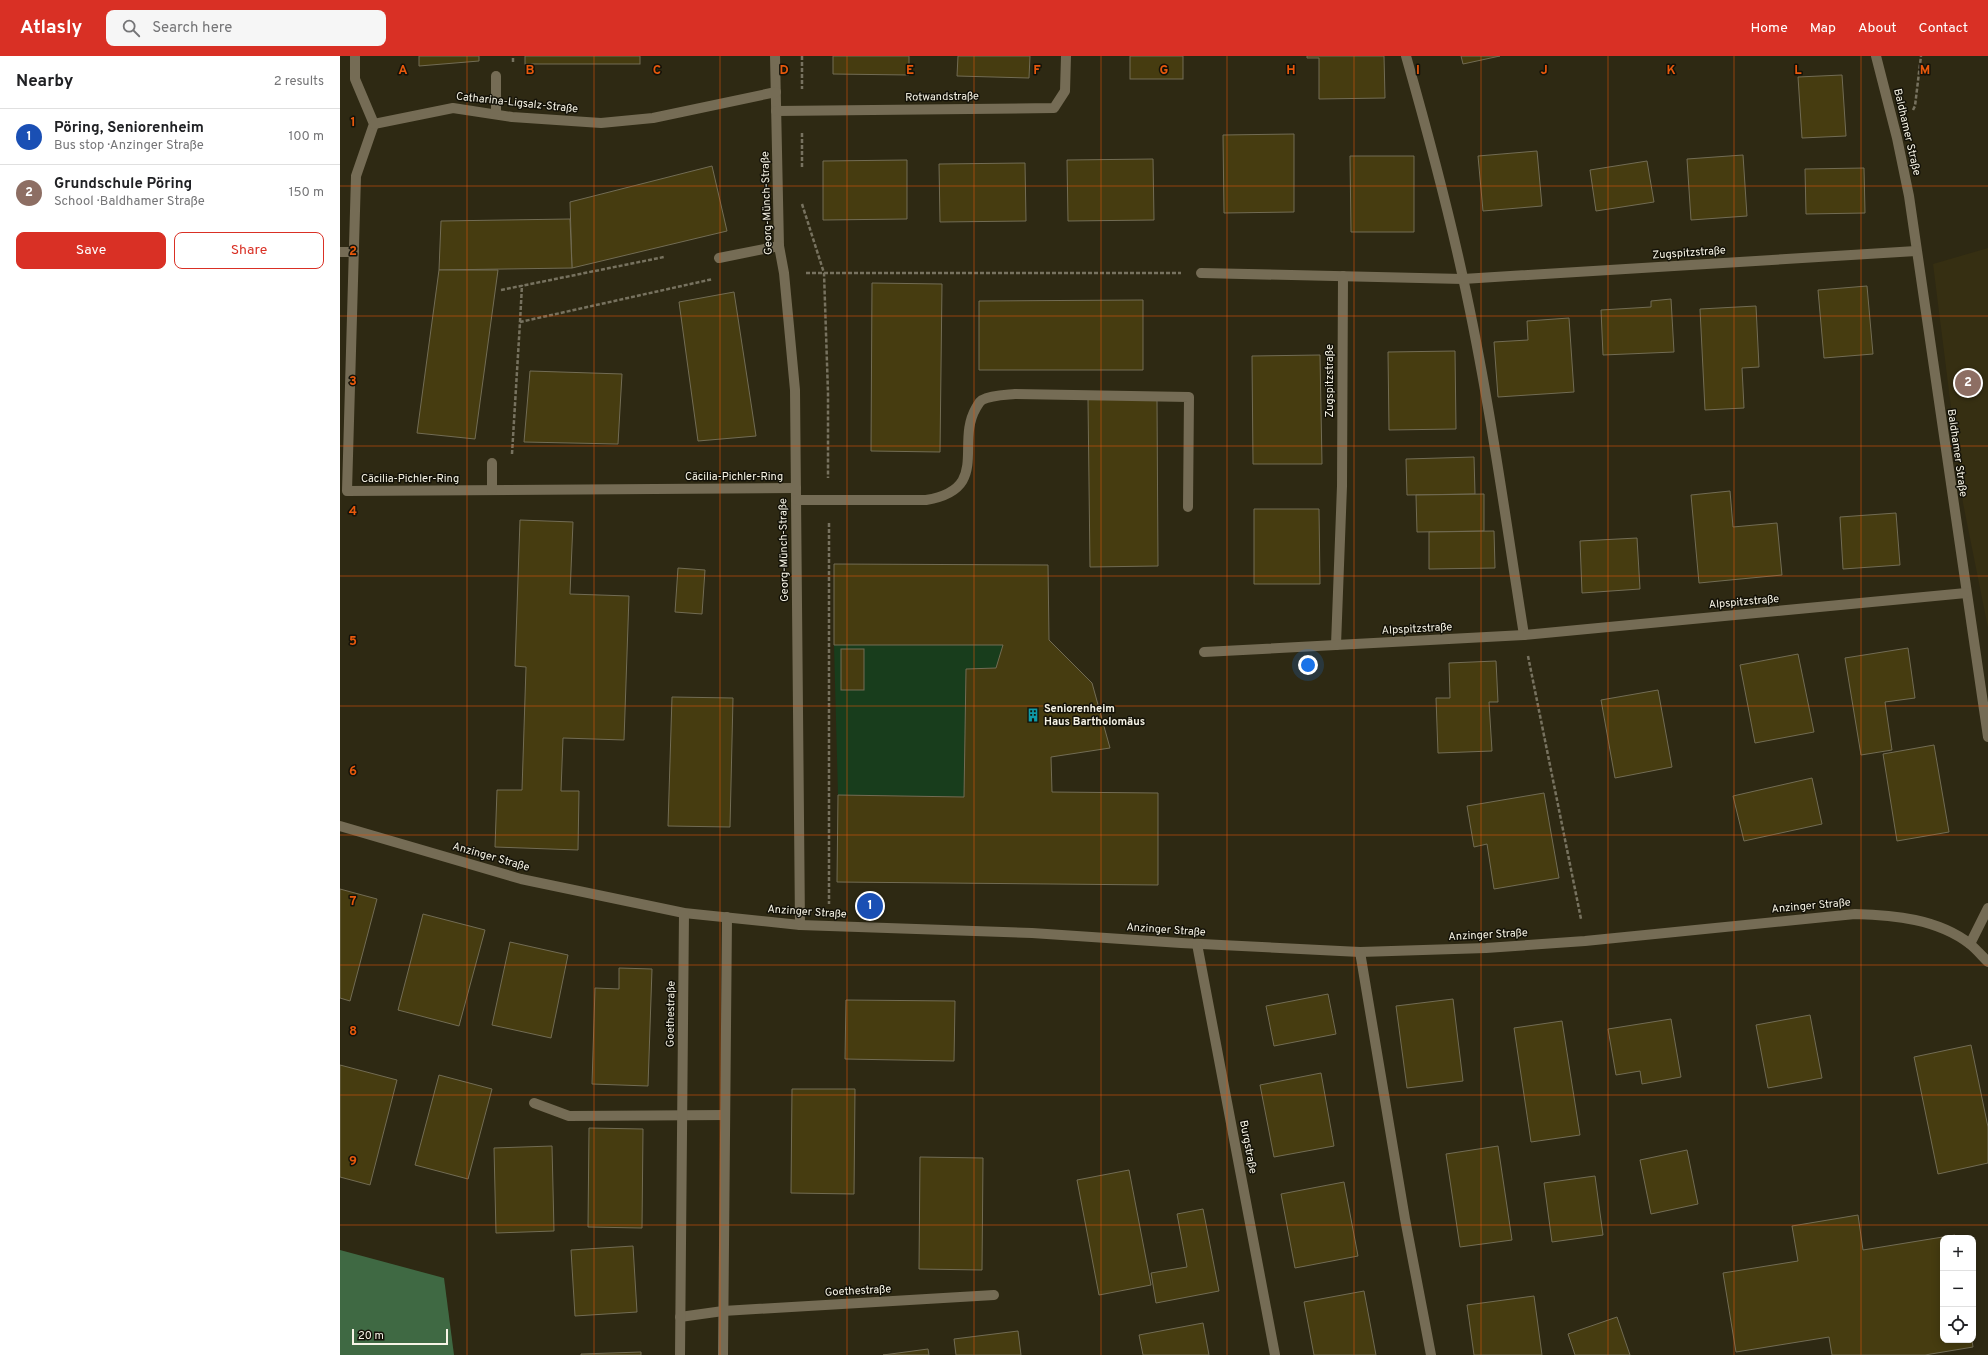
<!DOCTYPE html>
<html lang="en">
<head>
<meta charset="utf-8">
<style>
	body { margin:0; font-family:Overpass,sans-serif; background:#f6f6f6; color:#202124 }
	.controls { position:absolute; right:12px; bottom:12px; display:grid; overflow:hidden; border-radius:8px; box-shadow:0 2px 10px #0003 }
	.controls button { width:36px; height:36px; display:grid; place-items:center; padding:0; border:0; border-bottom:1px solid #e0e0e0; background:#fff; color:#202124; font:20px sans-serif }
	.scale { position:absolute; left:12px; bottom:10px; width:96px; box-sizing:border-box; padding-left:4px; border:2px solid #f7f4e6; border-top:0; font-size:11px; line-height:14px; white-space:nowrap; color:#f7f4e6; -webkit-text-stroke:3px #141208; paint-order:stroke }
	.you { position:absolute; left:968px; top:609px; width:14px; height:14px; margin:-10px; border:3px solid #fff; border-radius:50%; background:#1a73e8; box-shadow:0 0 0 6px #1a73e833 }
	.badge { display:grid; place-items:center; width:26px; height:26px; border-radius:50%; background:#d93025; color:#fff; font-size:13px; font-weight:700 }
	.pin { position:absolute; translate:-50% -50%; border:2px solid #fff; box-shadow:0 1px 4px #0006 }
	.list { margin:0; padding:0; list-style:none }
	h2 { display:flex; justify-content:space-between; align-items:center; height:52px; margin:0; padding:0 16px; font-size:17px }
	h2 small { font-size:13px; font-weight:400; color:#757577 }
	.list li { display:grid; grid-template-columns:26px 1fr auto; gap:12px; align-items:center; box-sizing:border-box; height:56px; padding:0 16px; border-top:1px solid #e0e0e0 }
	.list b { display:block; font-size:15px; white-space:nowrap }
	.list p { margin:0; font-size:13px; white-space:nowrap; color:#757577 }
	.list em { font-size:13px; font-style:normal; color:#757577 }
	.actions { display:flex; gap:8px; padding:12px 16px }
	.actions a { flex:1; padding:9px 0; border:1px solid #d93025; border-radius:8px; text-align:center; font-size:14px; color:#d93025 }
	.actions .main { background:#d93025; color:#fff }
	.icon { flex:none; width:22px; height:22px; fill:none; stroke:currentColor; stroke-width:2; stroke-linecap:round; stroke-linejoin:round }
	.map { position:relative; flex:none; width:1648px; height:1299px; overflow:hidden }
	header { display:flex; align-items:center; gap:24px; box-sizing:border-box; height:56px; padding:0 20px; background:#d93025; color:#fff }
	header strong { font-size:19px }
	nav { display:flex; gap:22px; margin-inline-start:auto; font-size:14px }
	.search { width:280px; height:36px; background:#f6f6f6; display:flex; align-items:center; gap:10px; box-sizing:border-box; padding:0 14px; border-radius:8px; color:#757577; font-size:15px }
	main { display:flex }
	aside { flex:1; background:#fff }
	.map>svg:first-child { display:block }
	.built { fill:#362f12 }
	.green { fill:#183d1c }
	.forest { fill:#3f6943 }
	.building { fill:#463c10; stroke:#726c54 }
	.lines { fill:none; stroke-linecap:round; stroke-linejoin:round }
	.path { stroke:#77725f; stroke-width:2.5; stroke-dasharray:4 2; stroke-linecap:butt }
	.minor { stroke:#756c55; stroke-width:10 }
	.grid { fill:none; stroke:#e8590c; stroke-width:1; stroke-opacity:0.55 }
	.labels { text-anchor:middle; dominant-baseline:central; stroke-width:3; stroke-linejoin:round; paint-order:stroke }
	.street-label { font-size:11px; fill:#f7f4e6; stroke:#141208 }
	.poi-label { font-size:11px; font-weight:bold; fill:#f7f4e6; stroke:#141208; text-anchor:start }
	.grid-label { font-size:13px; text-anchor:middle; font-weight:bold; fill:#e8590c; stroke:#141208; stroke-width:3; stroke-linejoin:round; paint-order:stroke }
</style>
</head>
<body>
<header>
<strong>Atlasly</strong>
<div class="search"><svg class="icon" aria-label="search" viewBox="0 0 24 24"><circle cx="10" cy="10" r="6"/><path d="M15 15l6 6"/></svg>Search here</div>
<nav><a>Home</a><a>Map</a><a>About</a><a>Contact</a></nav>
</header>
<main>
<aside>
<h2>Nearby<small>2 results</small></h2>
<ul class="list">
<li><span class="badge" style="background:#1a4fb4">1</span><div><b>Pöring, Seniorenheim</b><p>Bus stop · Anzinger Straße</p></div><em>100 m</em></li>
<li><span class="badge" style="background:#8d6e63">2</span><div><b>Grundschule Pöring</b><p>School · Baldhamer Straße</p></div><em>150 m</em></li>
</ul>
<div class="actions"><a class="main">Save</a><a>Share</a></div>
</aside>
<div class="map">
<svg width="1648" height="1299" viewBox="0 0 1648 1299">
	<rect width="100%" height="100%" fill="#2e2913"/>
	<path class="built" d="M1648,192v380l-25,-125 -30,-239z"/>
	<path class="green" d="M494,589h169l-7,23 -30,1 -2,128 -126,-2z"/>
	<path class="forest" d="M0,1194l104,28 10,77h-114z"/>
	<g class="building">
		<path d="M79,0h60v5l-60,5z"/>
		<rect x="185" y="0" width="115" height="8"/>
		<path d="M493,0h76v19l-76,-1z"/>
		<path d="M618,0h72l-1,22 -72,-2z"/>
		<rect x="790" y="0" width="53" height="23"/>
		<path d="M967,0h77l1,42 -66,1v-41h-12z"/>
		<path d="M1121,0h39l-37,8z"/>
		<path d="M1502,19l4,61 -44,2 -4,-61z"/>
		<path d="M954,78v78l-70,1 -1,-78z"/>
		<path d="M1197,95l5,55 -59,5 -5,-55z"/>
		<path d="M1403,99l4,61 -56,4 -4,-61z"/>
		<path d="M1010,100h64v76h-63z"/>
		<path d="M813,103l1,61 -86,1 -1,-61z"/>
		<path d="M567,104v59l-84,1v-59z"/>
		<path d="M1307,105l7,41 -58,9 -6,-41z"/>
		<path d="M685,107l1,58 -86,1 -1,-58z"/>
		<path d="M372,110l15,65 -155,37 -2,-66z"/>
		<path d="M1524,112l1,45 -59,1 -1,-45z"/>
		<path d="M230,163l2,49 -133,2 2,-49z"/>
		<path d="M99,214h59l-23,169 -58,-6z"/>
		<path d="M532,227l70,1 -2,168 -69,-1z"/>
		<path d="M1527,230l6,68 -49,4 -6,-68z"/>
		<path d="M394,236l22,144 -58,5 -19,-139z"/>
		<path d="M1331,243l3,53 -71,3 -2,-45 50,-3v-6z"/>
		<path d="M803,244v70h-164v-69z"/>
		<path d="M1416,250l3,61 -17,1 2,40 -39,2 -5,-101z"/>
		<path d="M1229,262l5,74 -76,5 -4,-55 34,-2 -1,-19z"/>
		<path d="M1115,295l1,78 -67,1 -1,-78z"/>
		<path d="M980,299l2,109h-69l-1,-108z"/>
		<path d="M190,315l92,3 -4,70 -94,-2z"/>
		<path d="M748,343h69l1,167 -68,1z"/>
		<path d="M1134,401l1,37 -68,1 -1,-36z"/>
		<path d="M1390,435l3,36 44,-4 5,52 -83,8 -8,-88z"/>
		<path d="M1144,438v37l-67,1 -1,-37z"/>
		<path d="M914,453h65l1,75h-66z"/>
		<path d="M1556,457l4,52 -57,4 -3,-52z"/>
		<path d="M180,464l53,2 -3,72 59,2 -5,144 -61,-2 -2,53h18l-1,59 -83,-3 2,-57h25l4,-123 -11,-1z"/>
		<path d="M1154,475l1,37 -66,1v-37z"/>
		<path d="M1297,482l3,51 -58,4 -2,-52z"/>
		<path d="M494,508l214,1 1,75 43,43 18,65 -59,9 1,35 106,1v92l-321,-3 1,-87 126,2 2,-128 30,-1 7,-23h-169z"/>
		<path d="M338,512l27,2 -3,44 -27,-2z"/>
		<path d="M1568,592l7,50 -30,4 7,48 -31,5 -16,-97z"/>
		<rect x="501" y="593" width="23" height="41"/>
		<path d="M1458,598l16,78 -59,11 -15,-78z"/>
		<path d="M1156,605l2,41h-9l3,49 -54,2 -2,-55h14l-1,-35z"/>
		<path d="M1318,634l14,77 -57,11 -14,-78z"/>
		<path d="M332,641l61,1 -3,129 -62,-1z"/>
		<path d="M1594,689l15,87 -52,9 -14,-87z"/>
		<path d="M1472,722l10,46 -78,17 -11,-45z"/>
		<path d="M1204,737l15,85 -65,11 -7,-45 -13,3 -7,-41z"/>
		<path d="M0,833l37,10 -27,102 -10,-3z"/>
		<path d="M83,858l62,16 -26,96 -61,-16z"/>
		<path d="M170,886l58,13 -17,83 -59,-13z"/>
		<path d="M279,912l33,1 -4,117 -56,-2 3,-96 24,1z"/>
		<path d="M988,938l8,40 -62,12 -8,-40z"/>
		<path d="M1113,943l10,82 -56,7 -11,-82z"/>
		<path d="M506,944l109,1 -1,60 -109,-2z"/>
		<path d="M1470,959l12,63 -54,10 -12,-63z"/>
		<path d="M1331,963l10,58 -39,7 -2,-13 -24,4 -8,-46z"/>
		<path d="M1222,965l18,114 -49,7 -17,-114z"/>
		<path d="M1631,989l17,82v36l-50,11 -24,-117z"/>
		<path d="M0,1009l57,15 -27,105 -30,-8z"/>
		<path d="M981,1017l13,73 -60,11 -14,-72z"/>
		<path d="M99,1019l53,14 -24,90 -53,-14z"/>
		<path d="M452,1033h63l-1,105 -63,-1z"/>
		<path d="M249,1072l54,1 -1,99 -54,-1z"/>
		<path d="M212,1090l2,85 -58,2 -2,-85z"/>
		<path d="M1158,1090l14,94 -52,7 -14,-93z"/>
		<path d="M1347,1094l11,54 -47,10 -11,-54z"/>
		<path d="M580,1101l63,1 -1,112 -63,-1z"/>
		<path d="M789,1114l22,115 -52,10 -22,-115z"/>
		<path d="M1255,1120l8,59 -51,7 -8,-59z"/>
		<path d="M1004,1126l14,74 -63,12 -14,-74z"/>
		<path d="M863,1153l16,82 -63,12 -5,-30 36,-6 -10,-53z"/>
		<path d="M1518,1159l5,35 92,-15v3h-12v102h29l1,7 -48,8h-93l-3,-18 -93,15 -13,-79 75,-12 -6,-35z"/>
		<path d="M293,1190l4,66 -62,4 -4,-66z"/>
		<path d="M1024,1235l12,64h-62l-10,-53z"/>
		<path d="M1194,1240l8,59h-68l-7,-50z"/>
		<path d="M1277,1261l13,38h-55l-7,-21z"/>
		<path d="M863,1267l6,32h-66l-4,-20z"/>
		<path d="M678,1275l3,24h-65l-2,-16z"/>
		<path d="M588,1293l1,6h-46z"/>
		<path d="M301,1296v3h-60v-1z"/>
	</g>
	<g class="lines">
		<g class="path">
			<path d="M462,0v33"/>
			<path d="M173,6v-6"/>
			<path d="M1573,54l2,-4 6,-50"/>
			<path d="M462,111v-35"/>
			<path d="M462,148l22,69 4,120v85"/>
			<path d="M466,217h375"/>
			<path d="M161,234l163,-33"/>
			<path d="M180,266l2,-37"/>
			<path d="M172,398l8,-132 193,-43"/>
			<path d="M489,467v381"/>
			<path d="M1188,600l53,263"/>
		</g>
		<g class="minor">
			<path d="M15,0v23l19,45 -18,52 -9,315 449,-3"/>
			<path d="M435,0l4,190 5,27 11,117 5,535"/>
			<path d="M1066,0c21,74 41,148 57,222 26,118 42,238 61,357"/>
			<path d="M1536,0l21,82 12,58 79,541"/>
			<path d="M156,20v38"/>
			<path d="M436,55l278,-3 11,-17 1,-35"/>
			<path d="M34,68l79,-16 59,9 89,6 52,-5 123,-26"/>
			<path d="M0,196h14"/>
			<path d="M379,202l60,-12"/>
			<path d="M861,217l262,6 453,-28"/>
			<path d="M152,434v-27"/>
			<path d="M456,444h130c65,-11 29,-56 50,-92 2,-3 3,-6 6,-8 9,-5 22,-5 33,-6l174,3 -1,110"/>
			<path d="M996,589l6,-159 1,-210"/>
			<path d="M864,596l320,-17 442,-42"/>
			<path d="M0,770l181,53 163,34 116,12 232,8 149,10 179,9 126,-4 99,-7 270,-27c39,1 83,5 115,30 6,5 12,12 18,18"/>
			<path d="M857,888l78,411"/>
			<path d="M1630,888l18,-36"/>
			<path d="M1020,896l45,267 26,136"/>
			<path d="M194,1047l35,13 156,-1"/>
			<path d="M340,1261l43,-6 271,-16"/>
			<path d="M340,1299l4,-442"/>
			<path d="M383,1299l4,-438"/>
		</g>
	</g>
	<path class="grid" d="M127,0v1299M254,0v1299M380,0v1299M507,0v1299M634,0v1299M761,0v1299M887,0v1299M1014,0v1299M1141,0v1299M1268,0v1299M1394,0v1299M1521,0v1299M0,130h1648M0,260h1648M0,390h1648M0,520h1648M0,650h1648M0,779h1648M0,909h1648M0,1039h1648M0,1169h1648"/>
	<defs>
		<g id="building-bare" transform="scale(1.08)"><path d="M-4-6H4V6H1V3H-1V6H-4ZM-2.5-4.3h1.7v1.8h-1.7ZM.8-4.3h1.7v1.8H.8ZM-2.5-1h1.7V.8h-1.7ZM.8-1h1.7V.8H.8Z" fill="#0f9aa8" stroke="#141208" stroke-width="2.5" paint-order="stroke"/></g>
	</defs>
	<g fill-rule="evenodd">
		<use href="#building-bare" x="693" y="659"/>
	</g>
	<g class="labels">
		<g class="street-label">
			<text transform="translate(602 41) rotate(-1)">Rotwandstraße</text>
			<text transform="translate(177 47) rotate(6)">Catharina-Ligsalz-Straße</text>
			<text transform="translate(1567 76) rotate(77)">Baldhamer Straße</text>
			<text transform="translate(427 147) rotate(-92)">Georg-Münch-Straße</text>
			<text transform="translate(1349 197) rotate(-4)">Zugspitzstraße</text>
			<text transform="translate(990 325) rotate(-90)">Zugspitzstraße</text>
			<text transform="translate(1617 397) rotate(82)">Baldhamer Straße</text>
			<text x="394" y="421">Cäcilia-Pichler-Ring</text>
			<text x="70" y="423">Cäcilia-Pichler-Ring</text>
			<text transform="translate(444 494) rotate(-91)">Georg-Münch-Straße</text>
			<text transform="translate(1404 546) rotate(-5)">Alpspitzstraße</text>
			<text transform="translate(1077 573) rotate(-3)">Alpspitzstraße</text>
			<text transform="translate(151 801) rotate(16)">Anzinger Straße</text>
			<text transform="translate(1471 850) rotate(-5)">Anzinger Straße</text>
			<text transform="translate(467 856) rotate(4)">Anzinger Straße</text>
			<text transform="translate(826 874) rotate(4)">Anzinger Straße</text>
			<text transform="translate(1148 879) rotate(-3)">Anzinger Straße</text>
			<text transform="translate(331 958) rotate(-89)">Goethestraße</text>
			<text transform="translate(908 1091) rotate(79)">Burgstraße</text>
			<text transform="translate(518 1235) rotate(-3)">Goethestraße</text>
		</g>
		<g class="poi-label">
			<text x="704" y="653">Seniorenheim<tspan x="704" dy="13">Haus Bartholomäus</tspan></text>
		</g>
	</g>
	<g class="grid-label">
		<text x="63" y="18">A</text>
		<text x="190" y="18">B</text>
		<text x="317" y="18">C</text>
		<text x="444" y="18">D</text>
		<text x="570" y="18">E</text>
		<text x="697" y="18">F</text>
		<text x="824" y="18">G</text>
		<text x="951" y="18">H</text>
		<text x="1078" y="18">I</text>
		<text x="1204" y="18">J</text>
		<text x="1331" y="18">K</text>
		<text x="1458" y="18">L</text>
		<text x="1585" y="18">M</text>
		<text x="13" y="70">1</text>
		<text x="13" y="199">2</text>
		<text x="13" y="329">3</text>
		<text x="13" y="459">4</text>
		<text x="13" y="589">5</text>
		<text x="13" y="719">6</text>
		<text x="13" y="849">7</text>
		<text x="13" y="979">8</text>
		<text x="13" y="1109">9</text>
	</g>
</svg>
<div class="controls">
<button>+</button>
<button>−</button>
<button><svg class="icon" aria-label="locate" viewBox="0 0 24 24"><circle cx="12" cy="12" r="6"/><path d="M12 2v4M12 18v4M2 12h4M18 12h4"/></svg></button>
</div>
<div class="scale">20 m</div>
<div class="you"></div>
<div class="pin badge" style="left:530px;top:850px;background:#1a4fb4">1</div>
<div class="pin badge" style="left:1628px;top:327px;background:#8d6e63">2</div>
</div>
</main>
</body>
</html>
